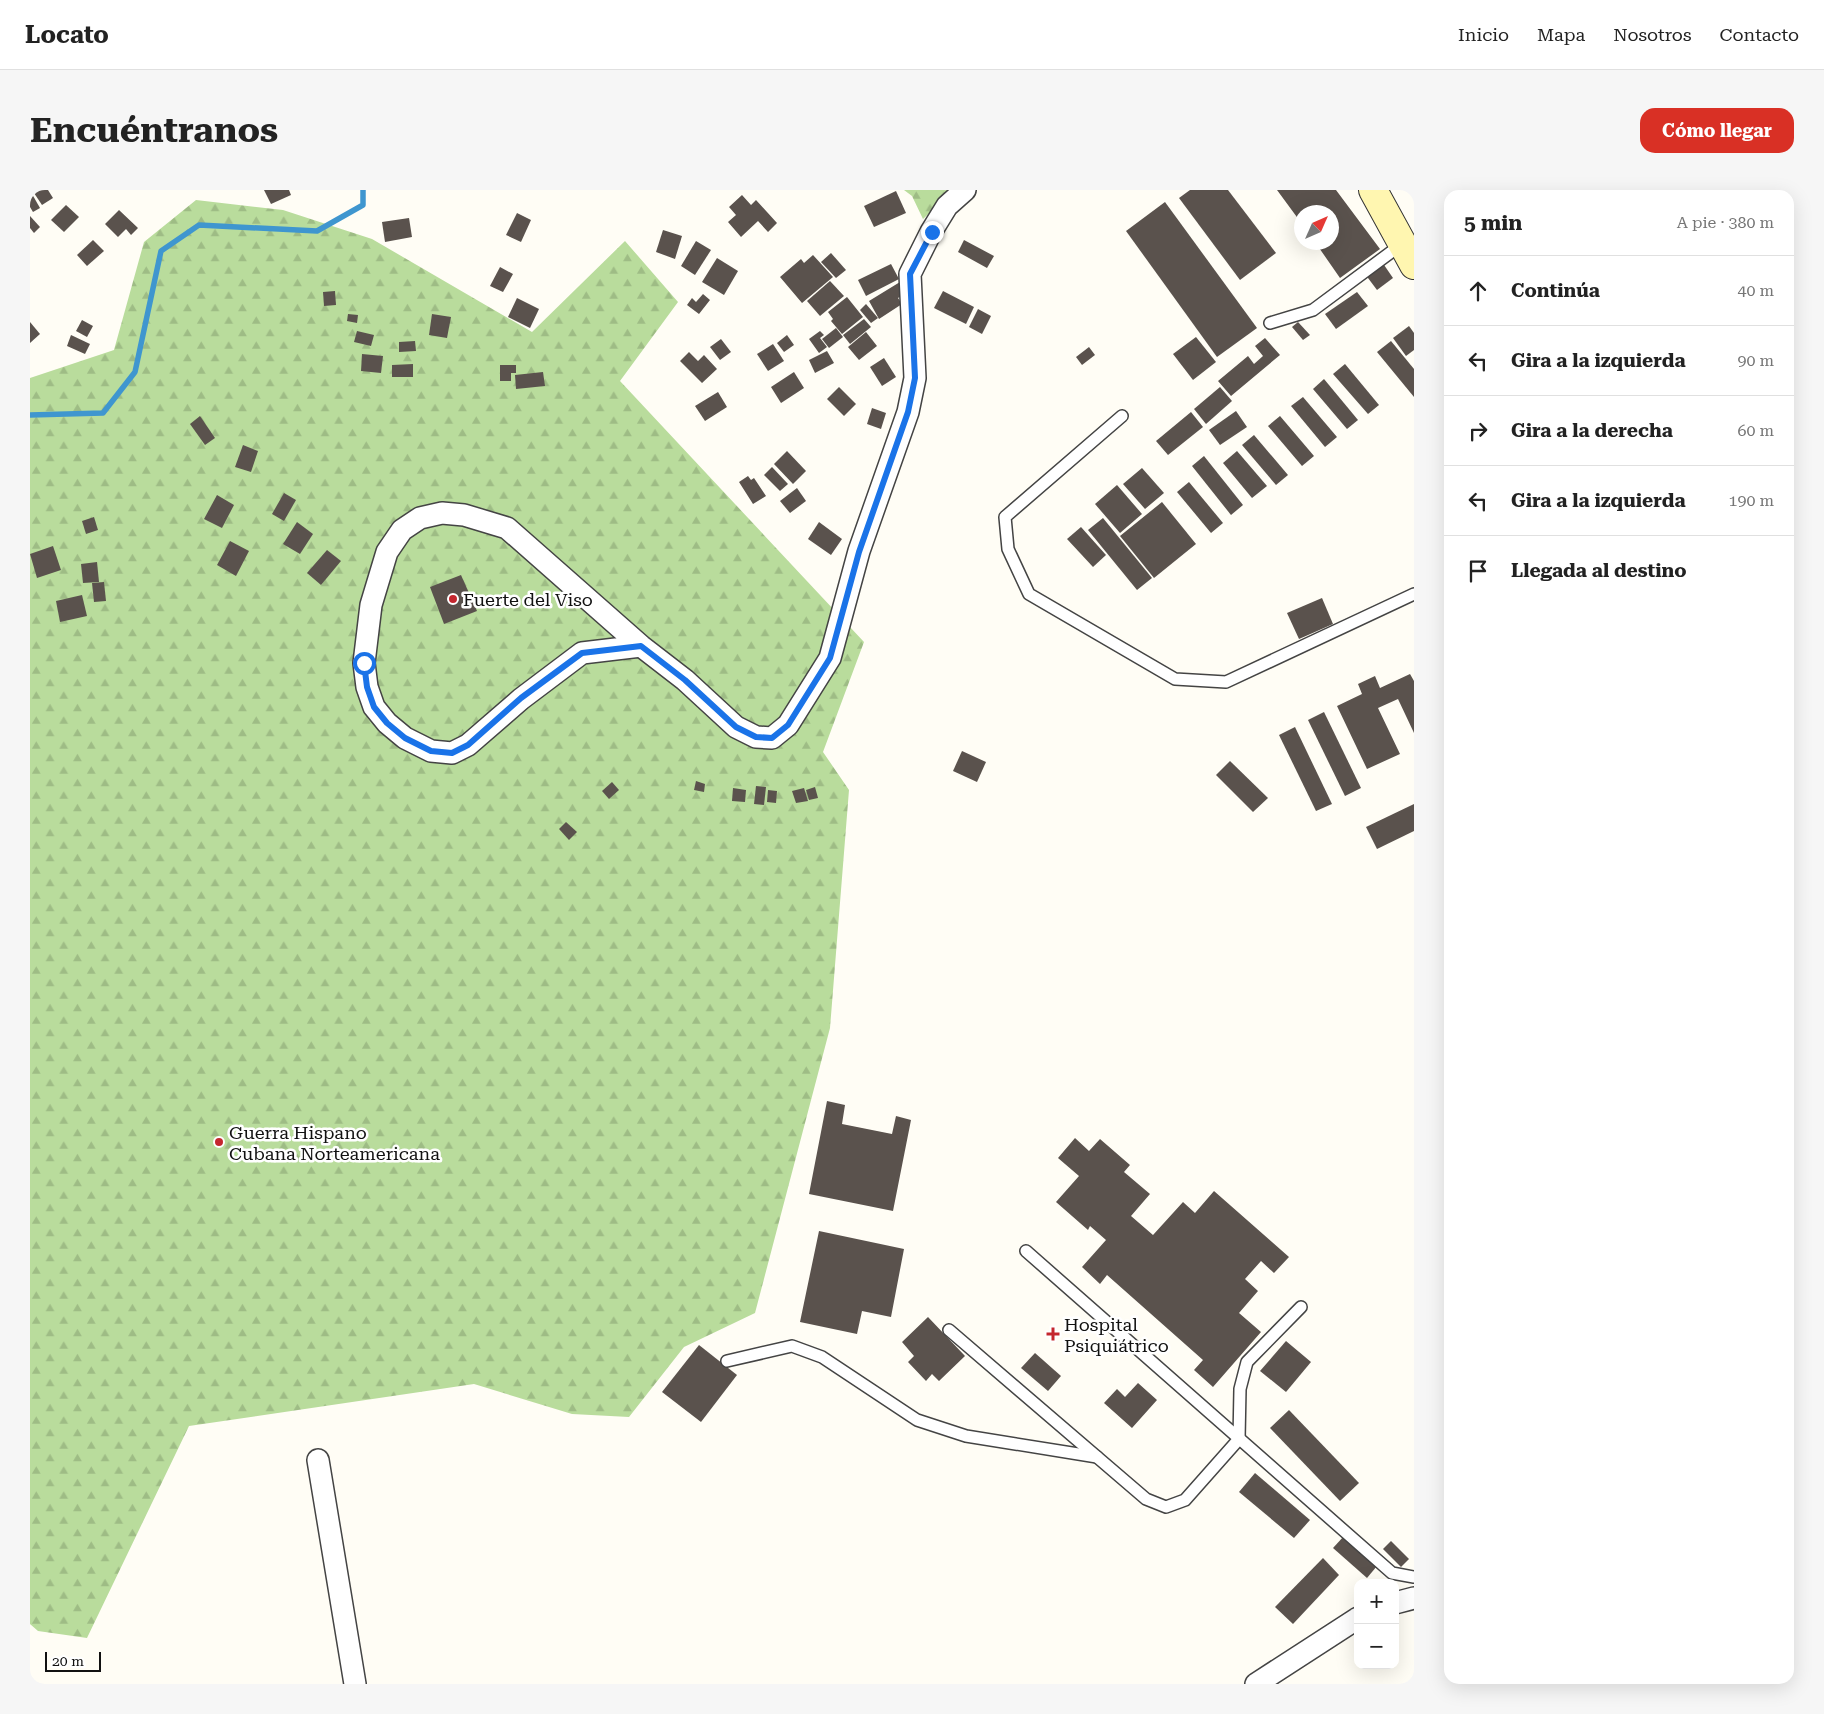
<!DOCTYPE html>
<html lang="es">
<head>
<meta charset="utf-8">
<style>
	body { margin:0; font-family:"Roboto Serif",serif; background:#f6f6f6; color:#222 }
	.controls { position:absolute; right:15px; bottom:15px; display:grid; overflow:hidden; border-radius:10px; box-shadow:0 5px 20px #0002 }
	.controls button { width:45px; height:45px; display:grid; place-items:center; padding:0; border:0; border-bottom:1px solid #e0e0e0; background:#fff; color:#222; font:25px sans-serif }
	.compass { position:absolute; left:1264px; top:15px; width:45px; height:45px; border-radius:50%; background:#fff; box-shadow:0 5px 20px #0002; rotate:45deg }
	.scale { position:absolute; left:15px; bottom:12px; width:56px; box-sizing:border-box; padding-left:5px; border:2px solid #111; border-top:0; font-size:14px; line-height:18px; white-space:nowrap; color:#111; -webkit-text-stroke:4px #fff; paint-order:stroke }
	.stop { position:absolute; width:15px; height:15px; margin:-11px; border:4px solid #1a73e8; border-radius:50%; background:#fff }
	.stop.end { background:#1a73e8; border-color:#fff; box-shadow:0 1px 5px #0008 }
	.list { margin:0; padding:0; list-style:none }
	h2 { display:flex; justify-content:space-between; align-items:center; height:65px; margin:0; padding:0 20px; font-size:21px }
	h2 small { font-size:16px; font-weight:400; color:#767676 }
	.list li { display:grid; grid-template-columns:32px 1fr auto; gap:15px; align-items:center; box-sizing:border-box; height:70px; padding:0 20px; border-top:1px solid #e0e0e0 }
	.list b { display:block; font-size:19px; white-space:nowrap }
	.list em { font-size:16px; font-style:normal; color:#767676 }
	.icon { flex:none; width:28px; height:28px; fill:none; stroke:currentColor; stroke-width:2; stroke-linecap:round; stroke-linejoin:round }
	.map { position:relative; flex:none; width:1384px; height:1494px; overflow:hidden; border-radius:15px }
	header { display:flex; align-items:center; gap:30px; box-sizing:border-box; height:70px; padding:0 25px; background:#fff; border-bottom:1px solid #e0e0e0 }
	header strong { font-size:24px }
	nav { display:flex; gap:28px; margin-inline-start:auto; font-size:18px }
	.intro { display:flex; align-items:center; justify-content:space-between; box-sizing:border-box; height:120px; padding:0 30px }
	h1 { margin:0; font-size:35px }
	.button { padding:12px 22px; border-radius:15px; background:#d93025; color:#fff; font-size:18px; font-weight:700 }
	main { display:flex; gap:30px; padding:0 30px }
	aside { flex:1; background:#fff; border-radius:15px; box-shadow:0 5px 20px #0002 }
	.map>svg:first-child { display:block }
	.forest { fill:url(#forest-firs) }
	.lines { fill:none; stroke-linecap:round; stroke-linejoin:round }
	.stream { stroke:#3f96cf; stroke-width:5.5 }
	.building { fill:#5a524d }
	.lane-casing { stroke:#444; stroke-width:14 }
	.street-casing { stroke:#444; stroke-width:24 }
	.secondary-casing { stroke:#333; stroke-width:30 }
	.lane { stroke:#fff; stroke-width:11 }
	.street { stroke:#fff; stroke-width:21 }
	.secondary { stroke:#fff6b0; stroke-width:28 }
	.route { stroke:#1a73e8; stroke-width:6 }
	.poi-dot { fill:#c4262e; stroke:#fff; stroke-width:2 }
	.labels { text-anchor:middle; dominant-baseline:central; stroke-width:5; stroke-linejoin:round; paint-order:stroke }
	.poi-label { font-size:18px; fill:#111; stroke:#fff; text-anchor:start }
</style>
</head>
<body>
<header>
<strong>Locato</strong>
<nav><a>Inicio</a><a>Mapa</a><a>Nosotros</a><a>Contacto</a></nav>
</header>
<div class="intro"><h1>Encuéntranos</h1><a class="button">Cómo llegar</a></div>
<main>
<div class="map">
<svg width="1384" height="1494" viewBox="0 0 1384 1494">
	<defs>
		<pattern id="forest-firs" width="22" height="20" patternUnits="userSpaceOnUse" patternTransform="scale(1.25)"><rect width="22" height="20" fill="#b9dc9c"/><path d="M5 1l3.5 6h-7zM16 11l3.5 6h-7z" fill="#9ebc85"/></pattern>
	</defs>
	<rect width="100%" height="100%" fill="#fffdf5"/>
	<g class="forest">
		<path d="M874,0h50l-31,29 -11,-23z"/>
		<path d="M166,10l87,10 89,29 160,93 93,-91 53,61 -58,79 244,261 -41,110 26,38 -19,238 -75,285 -71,34 -55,70 -57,-3 -98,-30 -285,42 -102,212 -49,-7 -8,-7v-1246l84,-28 30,-108z"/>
	</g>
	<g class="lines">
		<path class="stream" d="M0,225l73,-2 32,-41 26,-121 38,-26 118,6 46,-26v-15"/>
	</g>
	<g class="building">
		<path d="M2,0h16l5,8 -11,7z"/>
		<path d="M234,0h25l2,5 -20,9z"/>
		<path d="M1160,0h38l48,63 -36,27 -61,-82z"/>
		<path d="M1247,0h59l44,59 -40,29 -25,-36h17v-30h-30v12z"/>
		<path d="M866,1l10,22 -32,14 -10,-21z"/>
		<path d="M2,4l8,14 -7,4 -3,-5v-12z"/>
		<path d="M712,5l9,10 5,-5 21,23 -9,9 -10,-11 -17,16 -13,-15 8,-7 -7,-8z"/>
		<path d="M1135,12l92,126 -40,29 -91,-126z"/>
		<path d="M36,15l13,12 -15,15 -13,-12z"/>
		<path d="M89,20l19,18 -7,7 -5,-6 -8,8 -13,-13z"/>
		<path d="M487,23l14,7 -10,22 -15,-7z"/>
		<path d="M0,26l10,11 -6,6 -4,-5z"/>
		<path d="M379,28l3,19 -27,5 -3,-20z"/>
		<path d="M633,40l19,6 -7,23 -19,-7z"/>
		<path d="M63,50l11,11 -17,15 -10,-11z"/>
		<path d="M934,50l30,16 -7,12 -29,-16z"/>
		<path d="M666,51l15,9 -16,25 -14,-9z"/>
		<path d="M801,63l15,17 -10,8 -15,-16z"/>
		<path d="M783,65l20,22 -31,26 -22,-26 21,-18 3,4z"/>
		<path d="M687,68l21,13 -14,24 -22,-13z"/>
		<path d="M1352,72l11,16 -16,12 -12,-16z"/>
		<path d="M861,74l8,15 -33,17 -8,-16z"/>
		<path d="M470,77l13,7 -10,18 -13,-6z"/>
		<path d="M800,91l14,15 -24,20 -13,-15z"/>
		<path d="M870,92l6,11 -8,5 4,6 -23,15 -10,-18z"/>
		<path d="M305,101l1,14 -12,1 -1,-14z"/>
		<path d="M913,101l31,16 -8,17 -32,-16z"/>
		<path d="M1327,102l11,14 -32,23 -11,-15z"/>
		<path d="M673,104l7,6 -11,14 -12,-9 5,-7 4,4z"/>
		<path d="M817,107l16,20 -21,17 -11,-13 2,-2 -5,-7z"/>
		<path d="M487,108l22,11 -9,19 -22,-11z"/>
		<path d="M836,114l12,14 -7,5 -11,-13z"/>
		<path d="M948,119l13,7 -9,18 -13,-7z"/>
		<path d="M318,124l10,1 -1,8 -10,-2z"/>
		<path d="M402,124l19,3 -4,21 -18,-3z"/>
		<path d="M834,129l7,8 -21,17 -7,-9z"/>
		<path d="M52,130l11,6 -6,11 -11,-6z"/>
		<path d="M0,132l10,12 -10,9z"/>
		<path d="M1268,132l12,13 -7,5 -11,-13z"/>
		<path d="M1379,136l5,7v17l-8,6 -13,-18z"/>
		<path d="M806,138l7,9 -14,11 -7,-9z"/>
		<path d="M327,141l17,4 -3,11 -17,-4z"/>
		<path d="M790,141l4,4 -4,3 7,9 -8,6 -10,-14z"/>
		<path d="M836,142l11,14 -18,14 -11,-13z"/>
		<path d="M41,145l19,9 -5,10 -18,-8z"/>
		<path d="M757,145l7,10 -10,7 -7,-9z"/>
		<path d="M1166,147l20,25 -23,18 -20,-26z"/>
		<path d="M1235,148l15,17 -49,41 -13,-15 30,-25 6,8 9,-8 -8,-10z"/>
		<path d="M691,149l10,13 -11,8 -10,-13z"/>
		<path d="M385,151l1,10 -17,1v-10z"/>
		<path d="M1361,151l23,28v28l-37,-45z"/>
		<path d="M743,154l11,17 -16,10 -11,-17z"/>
		<path d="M1059,157l6,8 -13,10 -6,-8z"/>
		<path d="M797,161l7,12 -19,10 -6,-13z"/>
		<path d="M659,162l9,9 6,-6 13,14 -15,14 -22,-22z"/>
		<path d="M332,164l21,2 -2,17 -20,-2z"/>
		<path d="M854,168l12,19 -14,9 -12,-19z"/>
		<path d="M383,174v13h-21v-12z"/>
		<path d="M1315,174l34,41 -11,9 -35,-40z"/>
		<path d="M470,175h16v8h-5v8h-11z"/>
		<path d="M513,182l2,14 -29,3 -1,-14z"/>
		<path d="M764,182l10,16 -23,15 -10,-16z"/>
		<path d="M1294,189l34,41 -11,9 -34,-40z"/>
		<path d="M809,197l17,17 -12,12 -17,-17z"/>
		<path d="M1190,197l12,14 -26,23 -12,-15z"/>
		<path d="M688,202l9,15 -22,14 -10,-15z"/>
		<path d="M1273,207l34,40 -12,10 -34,-41z"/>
		<path d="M842,218l14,5 -5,16 -14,-5z"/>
		<path d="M1206,221l11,16 -27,18 -11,-15z"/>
		<path d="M1161,222l12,15 -35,28 -12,-14z"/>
		<path d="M170,226l15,22 -10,7 -15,-21z"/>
		<path d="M1250,226l34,40 -12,10 -34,-40z"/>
		<path d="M1224,245l34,40 -12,10 -34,-40z"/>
		<path d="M213,255l15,6 -7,21 -16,-5z"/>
		<path d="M757,261l19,20 -13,13 -19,-20z"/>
		<path d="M1207,261l30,35 -15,12 -29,-35z"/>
		<path d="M1174,266l39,49 -12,10 -39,-49z"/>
		<path d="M742,277l16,17 -8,7 -16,-16z"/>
		<path d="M1112,278l22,25 -19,16 -22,-25z"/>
		<path d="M718,286l3,4 3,-2 12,18 -13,8 -14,-22z"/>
		<path d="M1159,292l34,41 -12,10 -34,-41z"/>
		<path d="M1087,295l25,29 -22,19 -25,-29z"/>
		<path d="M767,298l9,13 -16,12 -10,-12z"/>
		<path d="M254,303l12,7 -12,21 -12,-7z"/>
		<path d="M187,305l17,10 -12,23 -18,-9z"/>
		<path d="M1132,312l34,42 -42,34 -34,-42z"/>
		<path d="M64,327l4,13 -12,4 -4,-13z"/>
		<path d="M1073,328l49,60 -15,12 -49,-60z"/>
		<path d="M267,332l16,12 -13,20 -17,-10z"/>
		<path d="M789,332l23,17 -11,16 -23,-16z"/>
		<path d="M1051,337l25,28 -13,12 -26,-28z"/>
		<path d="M200,351l19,10 -13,25 -19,-11z"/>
		<path d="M23,356l8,24 -24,8 -7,-24z"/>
		<path d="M297,360l14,11 -20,24 -14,-12z"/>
		<path d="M67,372l2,20 -16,1 -2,-19z"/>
		<path d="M431,385l16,36 -33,13 -14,-37z"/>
		<path d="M74,392l2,19 -12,1 -2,-19z"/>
		<path d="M52,405l5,21 -27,6 -4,-21z"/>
		<path d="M1292,408l11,26 -34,15 -12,-26z"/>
		<path d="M1380,484l4,7v52l-16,-34 -20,9 22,46 -33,15 -30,-63 25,-12 -4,-10 17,-8 5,12z"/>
		<path d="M1294,522l37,76 -16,8 -37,-76z"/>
		<path d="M1265,537l37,77 -16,7 -37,-76z"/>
		<path d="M932,561l24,11 -9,20 -24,-11z"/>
		<path d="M1200,571l38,37 -15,14 -37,-37z"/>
		<path d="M666,591l9,3 -1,8 -10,-2z"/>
		<path d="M582,592l7,8 -10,9 -7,-8z"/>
		<path d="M726,596l10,1 -2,18 -10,-1z"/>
		<path d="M785,597l3,11 -9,2 -3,-10z"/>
		<path d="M703,598l13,2 -1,12 -13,-1z"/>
		<path d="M774,598l4,13 -12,2 -4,-12z"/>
		<path d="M738,600l9,1 -1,12 -9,-1z"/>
		<path d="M1384,614v27l-37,18 -11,-22z"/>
		<path d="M536,632l11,10 -8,8 -10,-11z"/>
		<path d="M797,911l18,4 -3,19 50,10 4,-18 15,4 -18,91 -84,-17z"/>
		<path d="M1045,948l14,13 11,-12 30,26 -6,7 26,22 -19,22 22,19 30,-33 12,11 19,-22 75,66 -15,16 -13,-12 -16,18 13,12 -19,22 22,19 -48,55 -19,-17 9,-10 -96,-85 -7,9 -18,-17 24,-27 -16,-14 -2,4 -32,-28 23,-26 -21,-18z"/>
		<path d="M789,1041l85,18 -13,68 -29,-6 -5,23 -57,-12z"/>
		<path d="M898,1127l37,39 -26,25 -7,-7 -6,7 -18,-19 6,-6 -12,-14z"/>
		<path d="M1256,1151l25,21 -25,30 -26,-21z"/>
		<path d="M669,1155l38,30 -36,47 -39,-30z"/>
		<path d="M1005,1163l26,23 -13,15 -27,-23z"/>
		<path d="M1108,1193l19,17 -25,28 -28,-25 13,-14 8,8z"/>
		<path d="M1259,1220l70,73 -19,18 -70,-73z"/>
		<path d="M1225,1283l55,47 -16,18 -55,-46z"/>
		<path d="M1314,1346l33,30 -10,12 -34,-30z"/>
		<path d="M1361,1351l18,18 -8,8 -18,-18z"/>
		<path d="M1293,1368l16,17 -46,49 -18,-17z"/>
	</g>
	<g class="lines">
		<g class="lane-casing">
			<g id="lane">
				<path d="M1240,133l43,-13 89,-66"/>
				<path d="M1092,226l-117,101 3,32 21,45 146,85 51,3 188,-88"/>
				<path d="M996,1061l366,322 22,4"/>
				<path d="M919,1140l197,169 20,8 19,-7 54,-61 1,-50 7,-27 54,-55"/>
				<path d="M697,1171l65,-15 30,11 95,63 49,16 131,21"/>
			</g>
		</g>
		<g class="street-casing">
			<g id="street">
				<path d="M611,456l-59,7 -61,46 -53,46 -16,8 -21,-2 -26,-13 -18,-15 -13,-16 -7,-20 -3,-24 7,-58 16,-53 15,-22 18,-12 22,-5 22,2 43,13 134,118 44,34 51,47 20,10 16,1 16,-13 42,-67 29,-107 49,-139 7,-34 -5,-104 21,-42 16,-26 18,-16"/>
				<path d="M288,1270l37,224"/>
				<path d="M1365,1413l19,-5"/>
				<path d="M1226,1494l102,-66"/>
			</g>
		</g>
		<g class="secondary-casing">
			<path id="secondary" d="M1343,0l41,75"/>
		</g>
		<use href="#lane" class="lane"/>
		<use href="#street" class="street"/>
		<use href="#secondary" class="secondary"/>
	</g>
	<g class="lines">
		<path class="route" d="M334,473l3,24 7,20 13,16 18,15 26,13 21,2 16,-8 53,-47 61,-45 59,-7 44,34 51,47 20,10 16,1 16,-13 42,-67 29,-106 49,-140 7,-34 -5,-104 22,-42"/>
	</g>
	<g class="poi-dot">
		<circle cx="423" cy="409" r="5"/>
		<circle cx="189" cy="952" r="5"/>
		<path d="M1020.5 1136.5h5v5h5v5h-5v5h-5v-5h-5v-5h5z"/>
	</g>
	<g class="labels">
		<g class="poi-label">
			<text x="433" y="409">Fuerte del Viso</text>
			<text x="199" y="942">Guerra Hispano<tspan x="199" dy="21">Cubana Norteamericana</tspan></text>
			<text x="1034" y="1134">Hospital<tspan x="1034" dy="21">Psiquiátrico</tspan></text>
		</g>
	</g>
</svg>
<div class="controls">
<button>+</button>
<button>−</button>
</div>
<svg class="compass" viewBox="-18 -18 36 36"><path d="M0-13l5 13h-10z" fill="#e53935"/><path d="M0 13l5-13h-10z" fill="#767676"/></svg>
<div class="scale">20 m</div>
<div class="stop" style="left:334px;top:473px"></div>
<div class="stop end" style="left:902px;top:42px"></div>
</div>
<aside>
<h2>5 min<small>A pie · 380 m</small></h2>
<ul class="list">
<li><svg class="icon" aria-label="ahead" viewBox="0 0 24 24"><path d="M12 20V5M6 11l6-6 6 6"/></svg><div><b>Continúa</b></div><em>40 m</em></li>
<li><svg class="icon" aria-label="left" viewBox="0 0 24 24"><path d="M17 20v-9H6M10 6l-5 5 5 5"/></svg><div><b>Gira a la izquierda</b></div><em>90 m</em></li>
<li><svg class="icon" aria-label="right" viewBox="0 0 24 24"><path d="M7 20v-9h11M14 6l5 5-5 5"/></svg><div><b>Gira a la derecha</b></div><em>60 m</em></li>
<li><svg class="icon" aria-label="left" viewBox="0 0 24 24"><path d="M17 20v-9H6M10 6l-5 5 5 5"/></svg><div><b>Gira a la izquierda</b></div><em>190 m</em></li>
<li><svg class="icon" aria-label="arrive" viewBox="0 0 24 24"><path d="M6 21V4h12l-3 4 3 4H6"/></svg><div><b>Llegada al destino</b></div></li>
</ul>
</aside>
</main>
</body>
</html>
